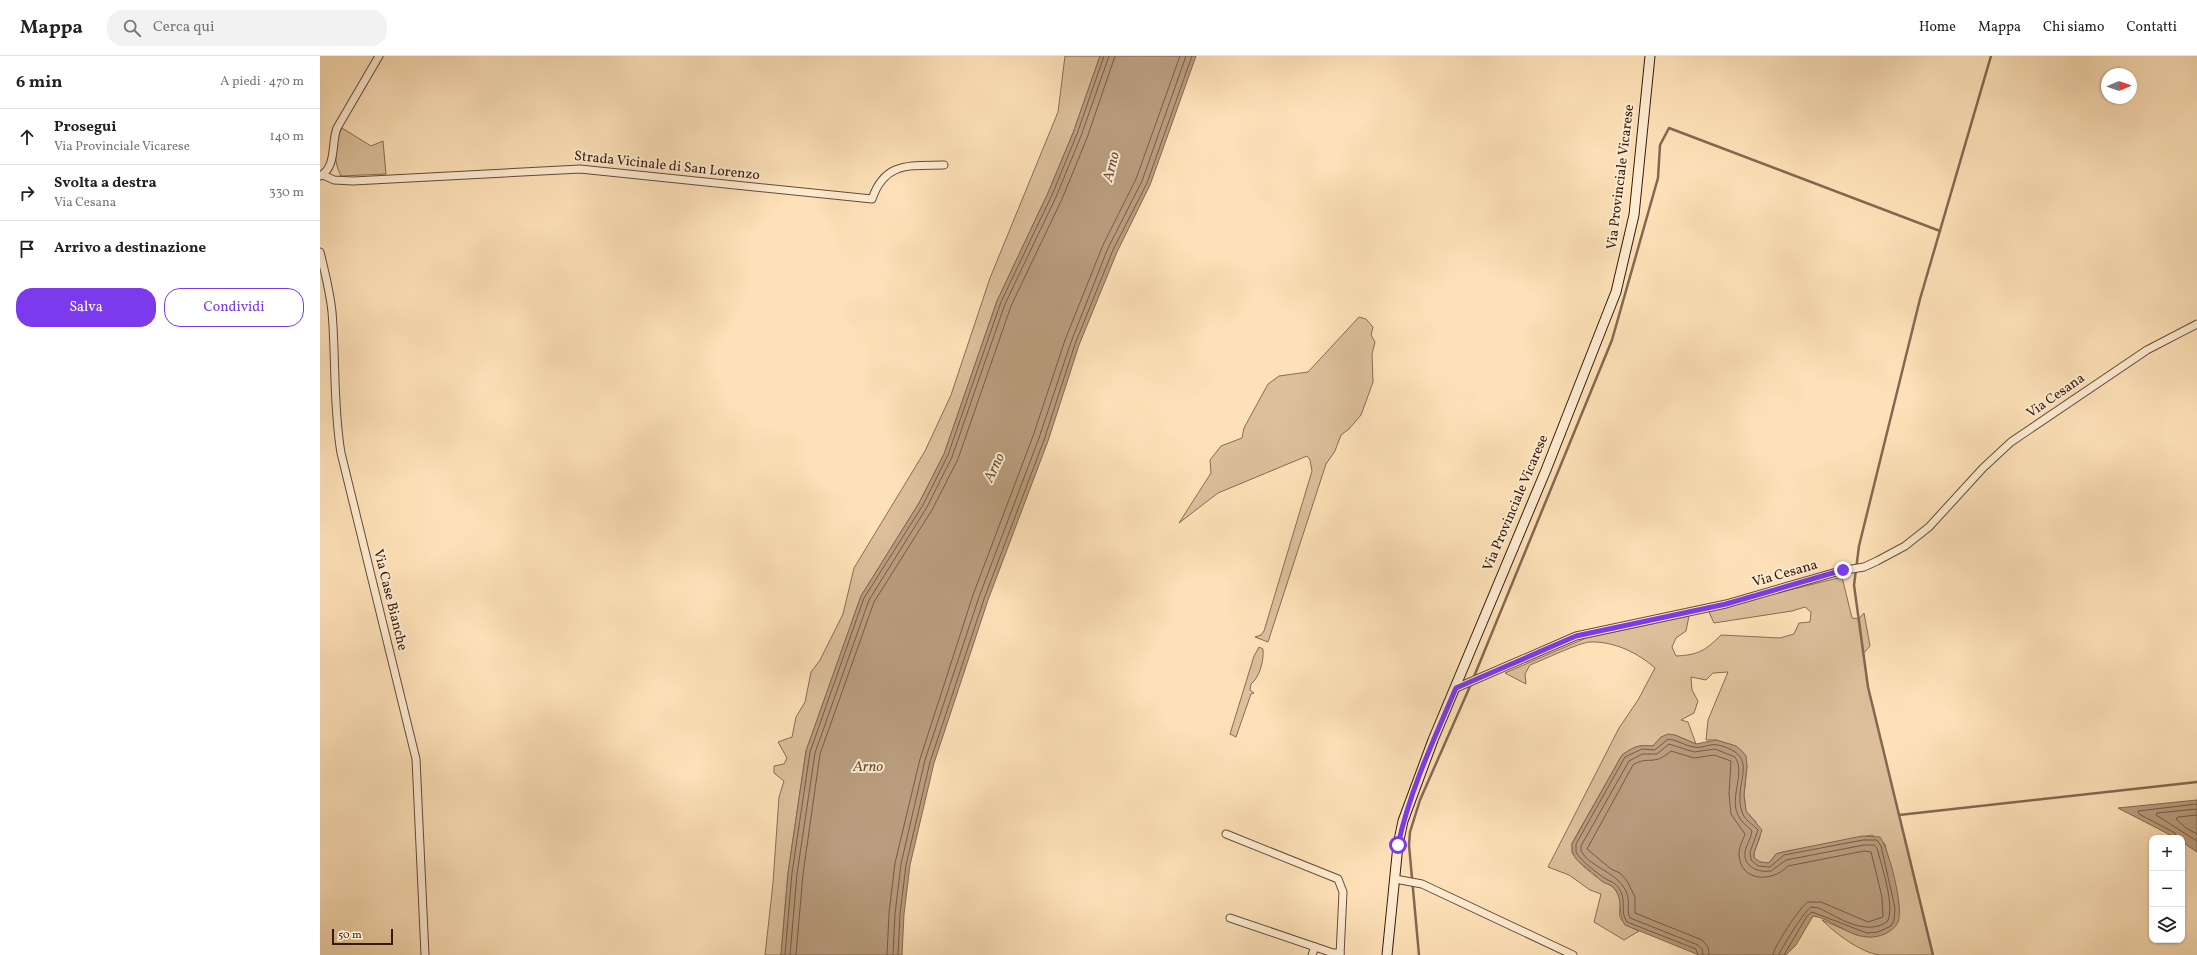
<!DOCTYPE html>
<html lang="it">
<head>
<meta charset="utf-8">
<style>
	body { margin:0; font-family:Vollkorn,serif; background:#f2f2f2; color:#222 }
	.controls { position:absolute; right:12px; bottom:12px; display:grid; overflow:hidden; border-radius:8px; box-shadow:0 1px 3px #0004 }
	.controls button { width:36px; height:36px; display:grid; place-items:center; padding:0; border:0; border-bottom:1px solid #e0e0e0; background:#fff; color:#222; font:20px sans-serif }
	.compass { position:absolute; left:1781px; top:12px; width:36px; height:36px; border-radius:50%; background:#fff; box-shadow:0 1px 3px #0004; rotate:88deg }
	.scale { position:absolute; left:12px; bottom:10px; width:61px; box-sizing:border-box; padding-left:4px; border:2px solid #34190d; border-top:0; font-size:11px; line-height:14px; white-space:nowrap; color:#34190d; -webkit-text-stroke:3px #feecd1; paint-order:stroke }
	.stop { position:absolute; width:12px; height:12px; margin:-9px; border:3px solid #7c3aed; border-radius:50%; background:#fff }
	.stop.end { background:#7c3aed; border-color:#fff; box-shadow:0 1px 4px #0008 }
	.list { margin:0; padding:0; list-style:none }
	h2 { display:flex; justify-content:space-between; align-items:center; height:52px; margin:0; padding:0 16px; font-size:17px }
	h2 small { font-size:13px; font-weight:400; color:#767676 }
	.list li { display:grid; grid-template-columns:26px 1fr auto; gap:12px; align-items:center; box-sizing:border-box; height:56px; padding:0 16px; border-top:1px solid #e0e0e0 }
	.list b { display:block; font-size:15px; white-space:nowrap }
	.list p { margin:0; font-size:13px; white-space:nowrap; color:#767676 }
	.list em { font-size:13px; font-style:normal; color:#767676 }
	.actions { display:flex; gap:8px; padding:12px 16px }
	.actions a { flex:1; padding:9px 0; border:1px solid #7c3aed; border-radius:16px; text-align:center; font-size:14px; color:#7c3aed }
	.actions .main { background:#7c3aed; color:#fff }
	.icon { flex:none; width:22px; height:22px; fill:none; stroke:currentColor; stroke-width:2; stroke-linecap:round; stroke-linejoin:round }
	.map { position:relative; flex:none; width:1877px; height:899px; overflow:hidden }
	header { display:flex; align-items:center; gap:24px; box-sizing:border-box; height:56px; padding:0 20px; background:#fff; border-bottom:1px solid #e0e0e0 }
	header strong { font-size:19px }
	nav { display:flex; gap:22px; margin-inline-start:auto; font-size:14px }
	.search { width:280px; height:36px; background:#f2f2f2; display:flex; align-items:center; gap:10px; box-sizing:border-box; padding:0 14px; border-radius:16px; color:#767676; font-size:15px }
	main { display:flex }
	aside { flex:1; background:#fff }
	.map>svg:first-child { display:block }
	.green { fill:#dcbf9b; stroke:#886c54 }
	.water { fill:#b99d7e; stroke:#846851 }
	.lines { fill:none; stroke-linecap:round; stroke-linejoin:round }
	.shore { stroke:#765b46; stroke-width:1 }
	.stream { stroke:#846851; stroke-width:2.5 }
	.minor-casing { stroke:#664b38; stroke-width:9 }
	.secondary-casing { stroke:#34190d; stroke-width:11 }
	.minor { stroke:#feecd1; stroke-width:7 }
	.secondary { stroke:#feecd1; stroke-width:9 }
	.route { stroke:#7c3aed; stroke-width:5 }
	.labels { text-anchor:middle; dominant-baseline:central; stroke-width:4; stroke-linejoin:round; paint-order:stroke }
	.street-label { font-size:14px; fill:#34190d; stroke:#feecd1 }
	.water-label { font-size:15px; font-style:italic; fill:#694e3a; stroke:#feecd1 }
</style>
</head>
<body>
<header>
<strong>Mappa</strong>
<div class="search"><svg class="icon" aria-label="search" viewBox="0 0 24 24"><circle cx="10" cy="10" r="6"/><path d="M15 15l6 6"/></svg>Cerca qui</div>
<nav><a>Home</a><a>Mappa</a><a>Chi siamo</a><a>Contatti</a></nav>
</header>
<main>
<aside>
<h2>6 min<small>A piedi · 470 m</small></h2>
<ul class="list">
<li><svg class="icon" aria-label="ahead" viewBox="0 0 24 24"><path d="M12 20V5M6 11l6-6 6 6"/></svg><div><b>Prosegui</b><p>Via Provinciale Vicarese</p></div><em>140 m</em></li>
<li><svg class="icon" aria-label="right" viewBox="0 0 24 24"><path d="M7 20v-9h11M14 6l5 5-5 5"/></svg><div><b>Svolta a destra</b><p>Via Cesana</p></div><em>330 m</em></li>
<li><svg class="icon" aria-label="arrive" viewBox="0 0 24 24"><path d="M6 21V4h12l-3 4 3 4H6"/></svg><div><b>Arrivo a destinazione</b></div></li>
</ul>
<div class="actions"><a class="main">Salva</a><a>Condividi</a></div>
</aside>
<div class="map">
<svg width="1877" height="899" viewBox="0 0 1877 899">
	<rect width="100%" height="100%" fill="#fee1b8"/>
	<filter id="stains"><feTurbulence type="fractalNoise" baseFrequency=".005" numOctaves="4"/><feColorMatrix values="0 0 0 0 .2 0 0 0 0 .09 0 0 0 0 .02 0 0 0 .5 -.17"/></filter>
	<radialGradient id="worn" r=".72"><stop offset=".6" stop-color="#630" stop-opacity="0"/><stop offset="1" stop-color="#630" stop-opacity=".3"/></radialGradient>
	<g class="green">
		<path d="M745,0h35l-27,77 -25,60 -51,108 -53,153 -25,49 -58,93 -55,155 -18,122 -7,82h-16l8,-72 6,-86 5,-16 -10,-8v-7l10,-2 3,-6 -9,-16 14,-5 4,-20 9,-15 6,-30 9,-12 23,-46 11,-46 71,-117 26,-56 39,-117 68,-166z"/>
		<path d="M22,72l29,18 12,-5 3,33 -45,2c-8,-15 -7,-34 1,-48z"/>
		<path d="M1039,261l7,2 7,8 -2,8 4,7 -3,12 1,28 -12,33 -12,14 -8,6 -6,16 -9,13 -58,178 -13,-5 6,-2 3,-4 48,-160 -2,-11 -3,-4 -89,37 -39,30 32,-50 -1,-13 11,-14 21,-8 2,-10 24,-44 11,-8 29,-4z"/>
		<path d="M1522,521l10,41 7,1 5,-6 6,33 -7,8 5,33 65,268c-17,0 -36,0 -53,0 -19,-2 -45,-22 -58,-35l35,15 42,-28 -14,-63 -13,-9 -89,17 -7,2 -7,9 -9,-1 -6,-4v-5l6,-16 -4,-15 -10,-11 -2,-16 3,-29 -11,-20 -20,-6h-10l2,-20 20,-48 -15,1 -7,7 -15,-3 1,13 6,11 -4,12 -13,7 7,2 8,22 -21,-9 -14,2 -8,9c-15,-1 -18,0 -31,9l-50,88v10c8,11 20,22 32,29 5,3 8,3 12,9 13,20 -11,26 23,40l-15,9 -30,-18 7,-28 -11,-4 -21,-15 -21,-8 71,-139 19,-28 17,-32c-17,-15 -41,-27 -65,-26 -12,1 -47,18 -60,23l-5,9 1,10 -21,-11 81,-35 103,-22 -3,15 -10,7 -4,9 4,9c22,-1 29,-5 45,-21l59,3 14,-4 5,-11 11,-1 1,-10 -6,-5 -13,4 -78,12 -6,-13z"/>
		<path d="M939,591l4,2c1,11 -3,28 -12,35l-1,6 4,3 -3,1 -15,43 -6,-3 24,-78z"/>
	</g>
	<g class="water">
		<path d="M780,0h96l-46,129 -33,67 -38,93 -31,96 -60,159 -54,163 -24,102 -6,49 -2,41h-121l7,-82 18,-122 55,-155 58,-93 25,-49 53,-153 51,-108 25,-60z"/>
		<path d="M1348,678l7,1 21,9 20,-4 20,6 6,5 4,5 1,9 -3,30 2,16 16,19 -8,23v5l6,4 9,1 7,-9 7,-2 79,-16 18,1c9,13 24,70 18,85 -5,11 -20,16 -31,15 -19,-1 -37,-19 -54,-21l-17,29 -10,10h-87l-74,-30c-9,-13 0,-28 -13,-39 -3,-2 -6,-2 -9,-4 -5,-3 -9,-9 -14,-12 -11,-9 -17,-11 -17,-26l50,-89c13,-9 16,-10 31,-9l8,-9z"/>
		<path d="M1877,744v52l-15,-10v-4h-6l-58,-30z"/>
	</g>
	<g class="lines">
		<g class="shore">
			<path d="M1877,753l-40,4 -1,2 41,26"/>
			<path d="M1877,759l-19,2 -2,2 10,9 11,6"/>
			<path d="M1857,782l-2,-5 -36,-19 -1,-3 59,-7"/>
			<path d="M465,899l7,-82 18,-121 54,-154 59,-93 25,-50 53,-153 51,-107 25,-61 27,-78"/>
			<path d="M470,899l7,-81 18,-121 54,-153 58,-93 25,-50 53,-153 51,-107 25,-61 28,-80"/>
			<path d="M476,899l7,-81 17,-120 54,-152 58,-92 26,-51 53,-153 51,-107 25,-61 28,-82"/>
			<path d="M567,899l2,-42 6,-50 25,-104 53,-164 60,-159 32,-96 38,-95 33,-66 44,-123"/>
			<path d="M573,899l2,-41 6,-50 24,-104 54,-163 60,-159 32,-96 37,-94 34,-67 44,-125"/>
			<path d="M578,899l2,-41 6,-49 24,-103 54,-163 60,-159 31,-96 38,-94 34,-67 45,-127"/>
			<path d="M1378,899l-2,-6 -69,-27c-8,-11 1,-22 -9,-35 -4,-5 -7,-5 -12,-8 -7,-4 -27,-20 -30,-27v-8l49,-87 17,-8 13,1 13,-11c10,1 17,7 26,8 8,2 16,-4 24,-2 45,11 14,37 24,67 2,8 11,12 16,18l-8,22 1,8 7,6 12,1 14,-12 79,-15h14l4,6 14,62 -1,12 -3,6 -13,6 -11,1 -55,-21 -5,4 -23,39"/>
			<path d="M1383,899l-1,-6 -4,-4 -68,-27c-5,-9 3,-18 -7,-32 -9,-14 -34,-20 -42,-35v-5l48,-85 13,-7h15l12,-10 25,8 21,-3 20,8c11,16 -6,40 3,58 3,7 9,11 14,16 -1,8 -6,14 -7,21 -2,15 14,21 26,19l15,-11 78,-15h10l3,3c4,16 19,60 10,74 -22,14 -48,-4 -68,-14l-8,-1c-5,2 -32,44 -32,48"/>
			<path d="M1389,899l-1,-8 -6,-7 -67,-27v-16l-8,-16 -7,-8 -9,-4 -24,-20 46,-84c15,-10 20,2 38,-14l23,7 20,-3 17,6 -2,33 2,20 14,20c-2,6 -6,13 -6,20 1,28 33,29 49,12l76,-15 7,1 11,45 1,20 -15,5 -47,-20h-13c-7,3 -35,46 -35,53"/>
		</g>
		<g class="stream">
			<path d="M1153,623l139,-339 46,-162 2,-33 9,-17 271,103"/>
			<path d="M1579,759l298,-33"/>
			<path d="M1099,899l-10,-110 1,-13 10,-32 51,-116"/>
			<path d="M1613,899l-65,-268 -14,-102 5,-39 61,-247 71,-243"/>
		</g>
		<g class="minor-casing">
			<g id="minor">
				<path d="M3,119l11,5 19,1 227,-12 292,30c13,-38 38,-33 72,-34"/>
				<path d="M0,120c17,-9 11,-33 17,-48l42,-72"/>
				<path d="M0,196c5,20 10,40 12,60 4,47 1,94 9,141l75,306 9,196"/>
				<path d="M1136,632l120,-52 150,-32 114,-33 24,-4 13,-6 28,-15 24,-19 54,-59 28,-26 136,-92 50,-26"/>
				<path d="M906,778l112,45 5,13 -3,63"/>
				<path d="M1075,823l27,5 151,71"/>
				<path d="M910,862l103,35h7"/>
				<path d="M992,899l3,-8"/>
			</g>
		</g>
		<g class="secondary-casing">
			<path id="secondary" d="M1067,899l11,-110 5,-24 30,-81 113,-270 70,-178 18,-77 16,-159"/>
		</g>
		<use href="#minor" class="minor"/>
		<use href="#secondary" class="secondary"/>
	</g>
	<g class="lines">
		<path class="route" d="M1078,789c12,-55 36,-106 58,-157l120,-52 150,-32 117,-34"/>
	</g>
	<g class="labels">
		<g class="street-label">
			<text transform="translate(347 110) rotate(6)">Strada Vicinale di San Lorenzo</text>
			<text transform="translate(1301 121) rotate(-83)">Via Provinciale Vicarese</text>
			<text transform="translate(1736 340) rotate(-35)">Via Cesana</text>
			<text transform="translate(1196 447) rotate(-67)">Via Provinciale Vicarese</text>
			<text transform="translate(1465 518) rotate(-16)">Via Cesana</text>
			<text transform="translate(70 544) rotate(76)">Via Case Bianche</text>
		</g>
		<g class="water-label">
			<text transform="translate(792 111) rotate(-76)">Arno</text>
			<text transform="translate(675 412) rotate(-65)">Arno</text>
			<text x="548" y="711">Arno</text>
		</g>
	</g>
	<rect width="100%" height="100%" filter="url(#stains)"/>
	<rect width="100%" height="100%" fill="url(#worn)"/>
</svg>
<div class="controls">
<button>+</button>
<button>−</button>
<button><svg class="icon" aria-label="layers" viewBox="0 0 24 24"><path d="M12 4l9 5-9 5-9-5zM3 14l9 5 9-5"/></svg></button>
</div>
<svg class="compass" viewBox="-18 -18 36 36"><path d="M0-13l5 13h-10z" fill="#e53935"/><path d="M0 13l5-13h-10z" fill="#767676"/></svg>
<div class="scale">50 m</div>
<div class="stop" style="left:1078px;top:789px"></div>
<div class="stop end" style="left:1523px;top:514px"></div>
</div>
</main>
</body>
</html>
